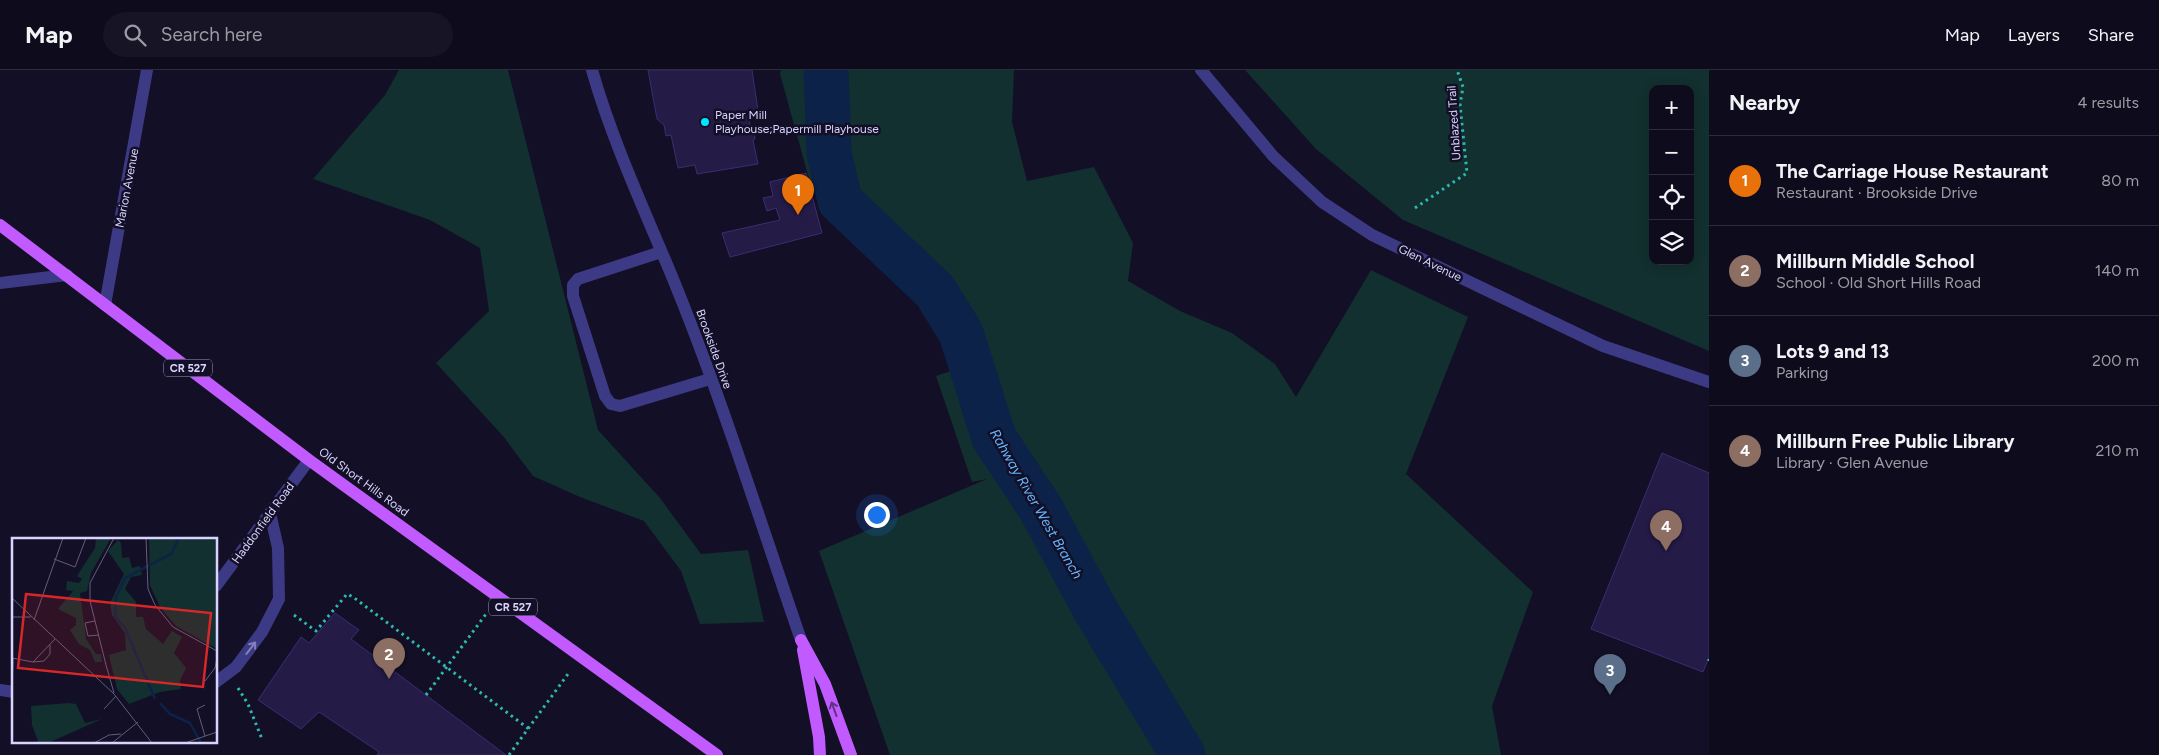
<!DOCTYPE html>
<html lang="en">
<head>
<meta charset="utf-8">
<style>
	body { margin:0; font-family:Figtree,sans-serif; background:#171425; color:#f1f3f6 }
	.controls { position:absolute; right:15px; top:15px; display:grid; overflow:hidden; border-radius:10px; box-shadow:0 2px 12px #0003 }
	.controls button { width:45px; height:45px; display:grid; place-items:center; padding:0; border:0; border-bottom:1px solid #2e2b3b; background:#0e0b1c; color:#f1f3f6; font:25px sans-serif }
	.you { position:absolute; left:876px; top:444px; width:18px; height:18px; margin:-12px; border:4px solid #fff; border-radius:50%; background:#1a73e8; box-shadow:0 0 0 8px #1a73e833 }
	.badge { display:grid; place-items:center; width:32px; height:32px; border-radius:50%; background:#7c3aed; color:#fff; font-size:16px; font-weight:700 }
	.pin { position:absolute; translate:-50% -41px; filter:drop-shadow(0 1px 2px #0008) }
	.pin::after { content:''; position:absolute; top:26px; width:18px; height:15px; background:inherit; clip-path:polygon(0 0,100% 0,50% 100%) }
	.list { margin:0; padding:0; list-style:none }
	h2 { display:flex; justify-content:space-between; align-items:center; height:65px; margin:0; padding:0 20px; font-size:21px }
	h2 small { font-size:16px; font-weight:400; color:#9b9ba3 }
	.list li { display:grid; grid-template-columns:32px 1fr auto; gap:15px; align-items:center; box-sizing:border-box; height:90px; padding:0 20px; border-top:1px solid #2e2b3b }
	.list b { display:block; font-size:19px; white-space:nowrap }
	.list p { margin:0; font-size:16px; white-space:nowrap; color:#9b9ba3 }
	.list em { font-size:16px; font-style:normal; color:#9b9ba3 }
	.icon { flex:none; width:28px; height:28px; fill:none; stroke:currentColor; stroke-width:2; stroke-linecap:round; stroke-linejoin:round }
	.map { position:relative; flex:none; width:1709px; height:685px; overflow:hidden }
	header { display:flex; align-items:center; gap:30px; box-sizing:border-box; height:70px; padding:0 25px; background:#0e0b1c; border-bottom:1px solid #2e2b3b }
	header strong { font-size:24px }
	nav { display:flex; gap:28px; margin-inline-start:auto; font-size:18px }
	.search { width:350px; height:45px; background:#171425; display:flex; align-items:center; gap:12px; box-sizing:border-box; padding:0 18px; border-radius:28px; color:#9b9ba3; font-size:19px }
	main { display:flex }
	aside { flex:1; background:#0e0b1c }
	.map>svg:first-child { display:block }
	.green { fill:#12302f; fill-rule:evenodd }
	.lines { fill:none; stroke-linecap:round; stroke-linejoin:round }
	.river { stroke:#0c2248; stroke-width:45 }
	.building { fill:#241b47; stroke:#3b2d73 }
	.path { stroke:#2fb8b0; stroke-width:3; stroke-dasharray:2.5 4; stroke-linecap:butt }
	.minor { stroke:#3d3a85; stroke-width:12 }
	.major { stroke:#c25bff; stroke-width:12 }
	.oneway { stroke:#837fbc }
	.oneway2 { stroke:#623188 }
	.poi-dot { fill:#00e5ff; stroke:#130f26; stroke-width:2 }
	.labels { text-anchor:middle; dominant-baseline:central; stroke-width:5; stroke-linejoin:round; paint-order:stroke }
	.shield { fill:#130f26; stroke:#9e99be; stroke-width:1 }
	.shield-label { font-size:11px; font-weight:bold; fill:#d9d4ff }
	.poi-label { font-size:12px; fill:#d9d4ff; stroke:#130f26; text-anchor:start }
	.street-label { font-size:12px; fill:#d9d4ff; stroke:#130f26 }
	.water-label { font-size:14px; font-style:italic; fill:#62b6ff; stroke:#130f26 }
	.inset-river { fill:none; stroke:#0c2248; stroke-width:2.5 }
	.inset-road { fill:none; stroke:#625e7d; stroke-width:1 }
	.view { fill:#d62828; fill-opacity:0.15; stroke:#d62828; stroke-width:2.5 }
	.inset-edge { fill:none; stroke:#d9d4ff; stroke-width:2.5 }
</style>
</head>
<body>
<header>
<strong>Map</strong>
<div class="search"><svg class="icon" aria-label="search" viewBox="0 0 24 24"><circle cx="10" cy="10" r="6"/><path d="M15 15l6 6"/></svg>Search here</div>
<nav><a>Map</a><a>Layers</a><a>Share</a></nav>
</header>
<main>
<div class="map">
<svg width="1709" height="685" viewBox="0 0 1709 685">
	<rect width="100%" height="100%" fill="#130f26"/>
	<g class="green">
		<path d="M399,0h109l90,360 62,68 41,56 47,-4 16,72 -64,2 -19,-53 -37,-50 -64,-24 -47,-21 -30,-40 -67,-73 53,-52 -9,-63 -50,-28 -117,-41 72,-84z"/>
		<path d="M781,0h233l-2,52 15,59 67,-14 39,76 -5,38 52,30 52,22 43,31 21,33 75,-127 97,47 -62,157 127,118 -41,114 9,49h-611l-71,-204 168,-72 -15,3 -36,-106 18,-6 -15,-39 -14,-16 -17,-24 -69,-61 -28,-44 -31,-112z"/>
		<path d="M1245,0h464v281l-306,-131 -87,-71zM1653,19h37v172h-37z"/>
	</g>
	<g class="lines">
		<path class="river" d="M826,0l3,83 11,48 95,90 26,42 33,105 47,71 55,102 87,144"/>
	</g>
	<g class="building">
		<path d="M648,0h104l7,47 -10,2 2,14h3l1,6 -2,1 5,24 -61,10 -2,-9 -17,3 -7,-33 -5,1 -2,-11 -7,-6z"/>
		<path d="M806,103l16,60 -92,24 -8,-24 58,-13 -4,-12 -9,3 -4,-13 10,-2 -3,-14z"/>
		<path d="M1662,383l47,20v184l-6,15 -112,-43z"/>
		<path d="M335,543l24,17 -8,9 155,116h-129l2,-3 -60,-40 -18,17 -43,-29 43,-63 8,6z"/>
	</g>
	<g class="lines">
		<g class="path">
			<path d="M1415,138l52,-35 -7,-68 3,-18 -6,-17"/>
			<path d="M294,545l22,16 31,-37 6,3 176,132"/>
			<path d="M1709,589v2"/>
			<path d="M238,618l10,16 14,35"/>
			<path d="M426,625l60,-81"/>
			<path d="M509,685l59,-81"/>
		</g>
		<g class="minor">
			<path d="M592,0c20,70 51,137 79,204 49,119 88,244 130,366"/>
			<path d="M1201,0l72,86 49,46 50,33 231,111 106,36"/>
			<path d="M661,182l-83,27 -5,6v11l32,100 6,8 9,2 90,-27"/>
			<path d="M0,213l67,-8"/>
			<path d="M105,235l42,-235"/>
			<path d="M216,516l93,-126"/>
			<path d="M216,612l20,-15 26,-35 17,-33 -1,-51 -8,-35"/>
			<path d="M0,620l14,2"/>
		</g>
		<g class="major">
			<path d="M0,155l309,235 408,295"/>
			<path d="M801,570l24,44 26,71"/>
			<path d="M803,580l16,87 1,18"/>
		</g>
	</g>
	<defs><path id="oneway-shaft" d="M-6 0H5M1.5-3L5.5 0L1.5 3" fill="none" stroke-width="1.6" stroke-linecap="round" stroke-linejoin="round" transform="scale(1.25)"/></defs>
	<use class="oneway" href="#oneway-shaft" transform="translate(251 578) rotate(-52)"/>
	<use class="oneway2" href="#oneway-shaft" transform="translate(834 639) rotate(-110)"/>
	<circle class="poi-dot" cx="705" cy="52" r="5"/>
	<g class="labels">
		<g class="shield">
			<rect x="164" y="289.5" width="48" height="17" rx="4"/>
			<rect x="489" y="528.5" width="48" height="17" rx="4"/>
		</g>
		<g class="shield-label">
			<text x="188" y="298">CR 527</text>
			<text x="513" y="537">CR 527</text>
		</g>
		<g class="poi-label">
			<text x="715" y="45">Paper Mill<tspan x="715" dy="14">Playhouse;Papermill Playhouse</tspan></text>
		</g>
		<g class="street-label">
			<text transform="translate(1454 53) rotate(-94)">Unblazed Trail</text>
			<text transform="translate(127 118) rotate(-79)">Marion Avenue</text>
			<text transform="translate(1430 193) rotate(26)">Glen Avenue</text>
			<text transform="translate(714 279) rotate(70)">Brookside Drive</text>
			<text transform="translate(364 412) rotate(36)">Old Short Hills Road</text>
			<text transform="translate(263 453) rotate(-54)">Haddonfield Road</text>
		</g>
		<g class="water-label">
			<text transform="translate(1036 434) rotate(60)">Rahway River West Branch</text>
		</g>
	</g>
	<g transform="translate(12 468)">
		<rect width="205" height="205" fill="#130f26"/>
		<path d="M84,0h15l-20,35 -4,18 -7,2 6,46 10,15h5l1,8h-7l-5,-12 -11,-6 -9,-14 6,-5v-7l-18,-9 15,-18 -7,-1 1,-9 12,2 3,-4 -5,-3 18,-28zM137,0h68v111l-41,-23 -16,-19 -10,-22zM106,2l3,3 1,15 7,-1 3,11 8,-2 2,9 -11,2 -6,12 11,13v15h7l3,12 17,15 9,-13 10,6 -8,16 12,15 -6,12 1,9 -21,3 -31,12 -12,-15 -8,-34 17,-5 -1,-17 -13,-18 -2,-12 14,-29 -16,-23zM56,165l8,1 9,19 17,-4 -54,24h-13l3,-2 -6,-16 -1,-19z" fill="#12302f"/>
		<path class="inset-river" d="M143,161l-30,-71 -10,-11 1,-20 9,-19 46,-24 8,-16M148,165l10,11 20,9 11,20"/>
		<path class="inset-road" d="M134,0l2,51 7,16 18,22 44,24M42,21l21,8 11,-29M0,60l102,96 38,49M0,79h19M22,82l29,-82M83,83l-10,2 3,13 11,-1M0,120l21,4 22,-23M21,124l11,-1 6,-7v-9M94,127l-16,-64v-18l24,-45M94,127l8,28M193,143l10,-13 2,-10M0,155l1,-34M92,171l12,-13M193,198l-8,-27 8,-4M82,205l15,-8 12,-1M100,205l26,-21M173,205l32,-11"/>
		<path class="view" d="M14,56l185,19 -8,74 -185,-19z"/>
		<rect width="205" height="205" class="inset-edge"/>
	</g>
</svg>
<div class="controls">
<button>+</button>
<button>−</button>
<button><svg class="icon" aria-label="locate" viewBox="0 0 24 24"><circle cx="12" cy="12" r="6"/><path d="M12 2v4M12 18v4M2 12h4M18 12h4"/></svg></button>
<button><svg class="icon" aria-label="layers" viewBox="0 0 24 24"><path d="M12 4l9 5-9 5-9-5zM3 14l9 5 9-5"/></svg></button>
</div>
<div class="you"></div>
<div class="pin badge" style="left:798px;top:145px;background:#e8710a">1</div>
<div class="pin badge" style="left:389px;top:609px;background:#8d6e63">2</div>
<div class="pin badge" style="left:1610px;top:625px;background:#5c6f8a">3</div>
<div class="pin badge" style="left:1666px;top:481px;background:#8d6e63">4</div>
</div>
<aside>
<h2>Nearby<small>4 results</small></h2>
<ul class="list">
<li><span class="badge" style="background:#e8710a">1</span><div><b>The Carriage House Restaurant</b><p>Restaurant · Brookside Drive</p></div><em>80 m</em></li>
<li><span class="badge" style="background:#8d6e63">2</span><div><b>Millburn Middle School</b><p>School · Old Short Hills Road</p></div><em>140 m</em></li>
<li><span class="badge" style="background:#5c6f8a">3</span><div><b>Lots 9 and 13</b><p>Parking</p></div><em>200 m</em></li>
<li><span class="badge" style="background:#8d6e63">4</span><div><b>Millburn Free Public Library</b><p>Library · Glen Avenue</p></div><em>210 m</em></li>
</ul>
</aside>
</main>
</body>
</html>
